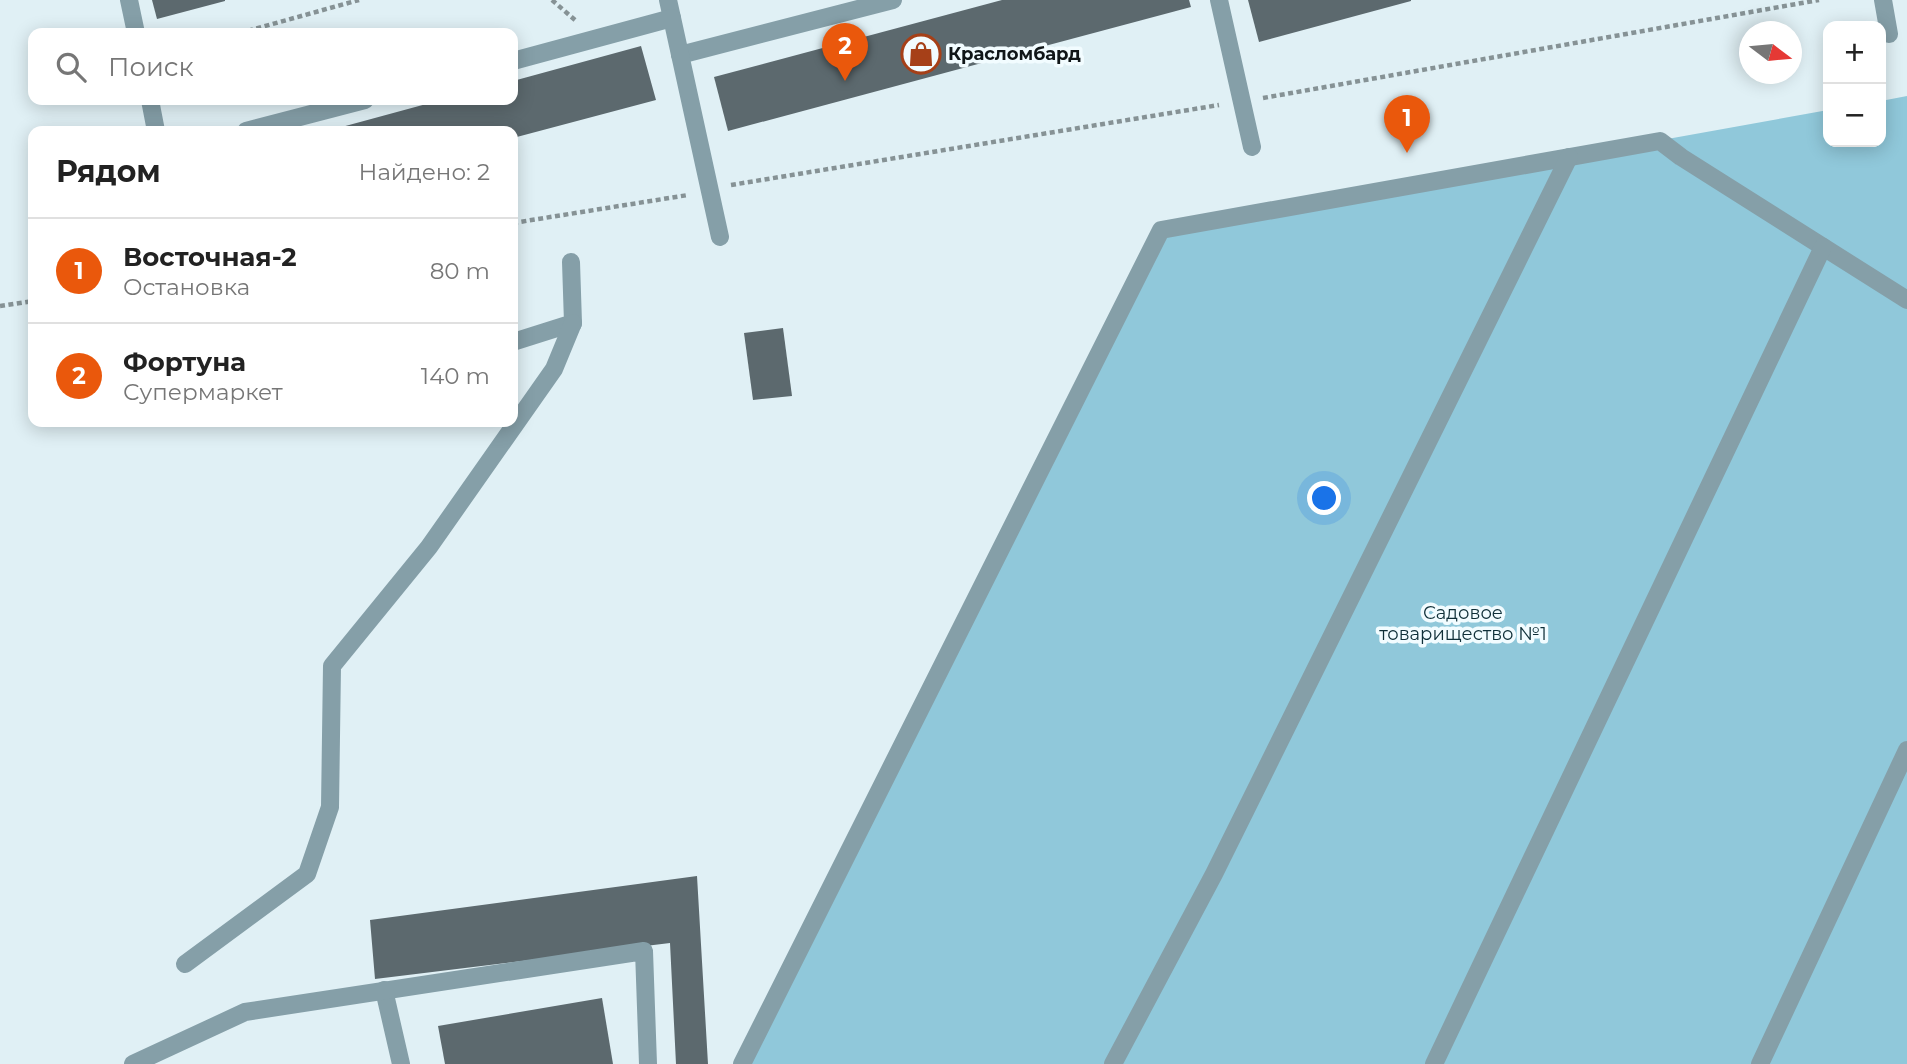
<!DOCTYPE html>
<html lang="ru">
<head>
<meta charset="utf-8">
<style>
	body { margin:0; font-family:Montserrat,sans-serif; background:#f6f6f6; color:#222 }
	.controls { position:absolute; right:21px; top:21px; display:grid; overflow:hidden; border-radius:14px; box-shadow:0 4px 18px #0003 }
	.controls button { width:63px; height:63px; display:grid; place-items:center; padding:0; border:0; border-bottom:2px solid #e0e0e0; background:#fff; color:#222; font:35px sans-serif }
	.compass { position:absolute; left:1739px; top:21px; width:63px; height:63px; border-radius:50%; background:#fff; box-shadow:0 4px 18px #0003; rotate:106deg }
	.you { position:absolute; left:1325px; top:499px; width:24px; height:24px; margin:-18px; border:5px solid #fff; border-radius:50%; background:#1a73e8; box-shadow:0 0 0 10px #1a73e833 }
	.badge { display:grid; place-items:center; width:46px; height:46px; border-radius:50%; background:#ea580c; color:#fff; font-size:23px; font-weight:700 }
	.pin { position:absolute; translate:-50% -58px; filter:drop-shadow(0 2px 4px #0008) }
	.pin::after { content:''; position:absolute; top:37px; width:24px; height:21px; background:inherit; clip-path:polygon(0 0,100% 0,50% 100%) }
	.list { margin:0; padding:0; list-style:none }
	h2 { display:flex; justify-content:space-between; align-items:center; height:91px; margin:0; padding:0 28px; font-size:30px }
	h2 small { font-size:23px; font-weight:400; color:#767676 }
	.list li { display:grid; grid-template-columns:46px 1fr auto; gap:21px; align-items:center; box-sizing:border-box; height:105px; padding:0 28px; border-top:2px solid #e0e0e0 }
	.list b { display:block; font-size:26px; white-space:nowrap }
	.list p { margin:0; font-size:23px; white-space:nowrap; color:#767676 }
	.list em { font-size:23px; font-style:normal; color:#767676 }
	.icon { flex:none; width:38px; height:38px; fill:none; stroke:currentColor; stroke-width:2; stroke-linecap:round; stroke-linejoin:round }
	.map { position:relative; flex:none; width:1907px; height:1064px; overflow:hidden }
	.search { position:absolute; background:#fff; box-shadow:0 4px 18px #0003; left:28px; top:28px; width:490px; height:77px; display:flex; align-items:center; gap:18px; box-sizing:border-box; padding:0 24px; border-radius:14px; color:#767676; font-size:26px }
	.panel { position:absolute; background:#fff; box-shadow:0 4px 18px #0003; left:28px; top:126px; width:490px; height:301px; border-radius:14px }
	.map>svg:first-child { display:block }
	.green { fill:#90c8da }
	.building { fill:#5c696e }
	.lines { fill:none; stroke-linecap:round; stroke-linejoin:round }
	.path { stroke:#869295; stroke-width:4.5; stroke-dasharray:5 3.5; stroke-linecap:butt }
	.service { stroke:#859fa8; stroke-width:18 }
	.labels { text-anchor:middle; dominant-baseline:central; stroke-width:7; stroke-linejoin:round; paint-order:stroke }
	.poi-label { font-size:18px; font-weight:bold; fill:#101618; stroke:#f2fcff; text-anchor:start }
	.park-label { font-size:18px; fill:#0f2f38; stroke:#f2fcff }
</style>
</head>
<body>
<div class="map">
<svg width="1907" height="1064" viewBox="0 0 1907 1064">
	<rect width="100%" height="100%" fill="#e0f0f5"/>
	<path class="green" d="M1907,96v968h-1165l419,-834 667,-120v32h53v-41z"/>
	<g class="building">
		<path d="M152,0h73v1l-68,18z"/>
		<path d="M1002,0h187l2,7 -463,124 -14,-54z"/>
		<path d="M1248,0h163v1l-152,41z"/>
		<path d="M641,46l15,54 -143,38v-7h-186l114,-31h72v-19z"/>
		<path d="M783,328l9,68 -39,4 -9,-67z"/>
		<path d="M697,876l11,188h-32l-6,-121 -295,36 -5,-59z"/>
		<path d="M602,998l11,66h-168l-7,-38z"/>
	</g>
	<g class="lines">
		<g class="path">
			<path d="M552,0l23,20"/>
			<path d="M240,33l119,-33"/>
			<path d="M1263,98l556,-98"/>
			<path d="M731,185l488,-80"/>
			<path d="M513,223l175,-28"/>
			<path d="M0,306l33,-5"/>
		</g>
		<g class="service">
			<path d="M129,0l7,33"/>
			<path d="M668,0l4,18"/>
			<path d="M1219,0l33,147"/>
			<path d="M1883,0l6,34"/>
			<path d="M680,55l213,-55"/>
			<path d="M513,61l159,-43 48,219"/>
			<path d="M150,100l6,31"/>
			<path d="M246,131l119,-31"/>
			<path d="M513,342l60,-19 -2,-61"/>
			<path d="M185,964l122,-90 23,-67 2,-141 97,-119 125,-178 19,-46"/>
			<path d="M384,990l17,74"/>
			<path d="M133,1064l112,-52 399,-61 4,113"/>
			<path d="M742,1064l419,-834 499,-89 21,16 226,143"/>
			<path d="M1113,1064l101,-190 355,-717"/>
			<path d="M1434,1064l389,-817"/>
			<path d="M1760,1064l147,-314"/>
		</g>
	</g>
	<defs>
		<g id="shop-ring" transform="scale(2.0125)"><circle r="9.5" fill="#f2fcff" stroke="#a64018" stroke-width="1.5"/><path d="M-5-2.5h2.3a2.7 3.5 0 0 1 5.4 0H5L5.5 6h-11ZM-1.5-2.5h3a1.5 2.3 0 0 0-3 0Z" fill="#a64018"/></g>
	</defs>
	<g fill-rule="evenodd">
		<use href="#shop-ring" x="921" y="54"/>
	</g>
	<g class="labels">
		<g class="poi-label">
			<text x="948" y="54">Красломбард</text>
		</g>
		<g class="park-label">
			<text x="1463" y="613">Садовое<tspan x="1463" dy="21">товарищество №1</tspan></text>
		</g>
	</g>
</svg>
<div class="controls">
<button>+</button>
<button>−</button>
</div>
<svg class="compass" viewBox="-18 -18 36 36"><path d="M0-13l5 13h-10z" fill="#e53935"/><path d="M0 13l5-13h-10z" fill="#767676"/></svg>
<div class="you"></div>
<div class="pin badge" style="left:1407px;top:153px">1</div>
<div class="pin badge" style="left:845px;top:81px">2</div>
<div class="search"><svg class="icon" aria-label="search" viewBox="0 0 24 24"><circle cx="10" cy="10" r="6"/><path d="M15 15l6 6"/></svg>Поиск</div>
<section class="panel">
<h2>Рядом<small>Найдено: 2</small></h2>
<ul class="list">
<li><span class="badge">1</span><div><b>Восточная-2</b><p>Остановка</p></div><em>80 m</em></li>
<li><span class="badge">2</span><div><b>Фортуна</b><p>Супермаркет</p></div><em>140 m</em></li>
</ul>
</section>
</div>
</body>
</html>
